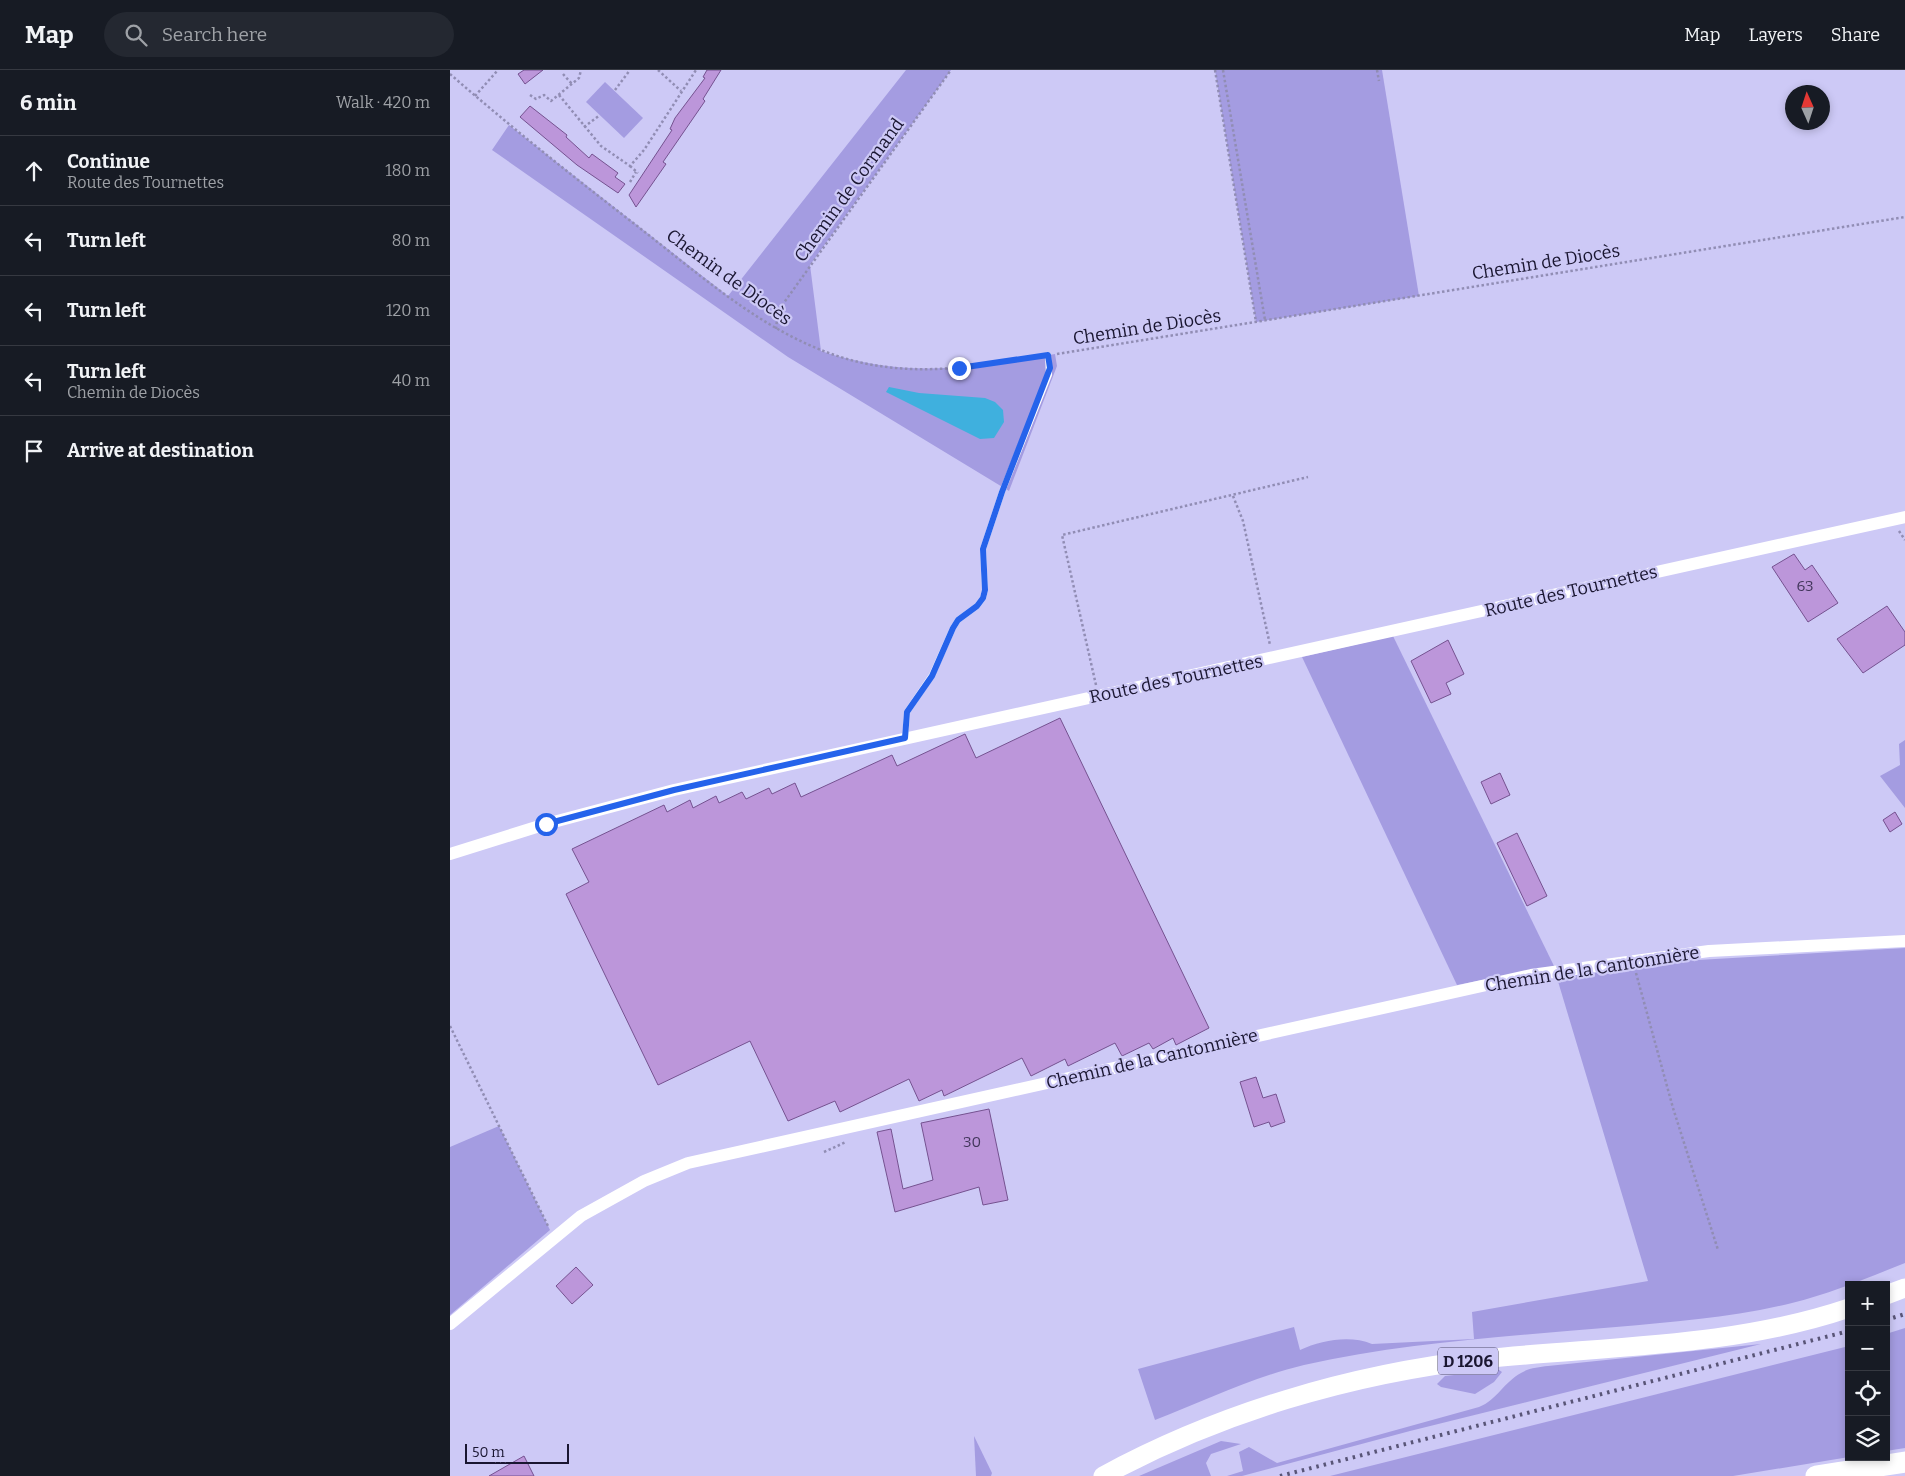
<!DOCTYPE html>
<html lang="en">
<head>
<meta charset="utf-8">
<style>
	body { margin:0; font-family:Bitter,serif; background:#242831; color:#f1f3f6 }
	.controls { position:absolute; right:15px; bottom:15px; display:grid; overflow:hidden; border-radius:0px; box-shadow:0 2px 8px #0003 }
	.controls button { width:45px; height:45px; display:grid; place-items:center; padding:0; border:0; border-bottom:1px solid #363941; background:#171b24; color:#f1f3f6; font:25px sans-serif }
	.compass { position:absolute; left:1335px; top:15px; width:45px; height:45px; border-radius:50%; background:#171b24; box-shadow:0 2px 8px #0003; rotate:357deg }
	.scale { position:absolute; left:15px; bottom:12px; width:104px; box-sizing:border-box; padding-left:5px; border:2px solid #1a1631; border-top:0; font-size:14px; line-height:18px; white-space:nowrap; color:#1a1631; -webkit-text-stroke:4px #cdc9f6; paint-order:stroke }
	.stop { position:absolute; width:15px; height:15px; margin:-11px; border:4px solid #2563eb; border-radius:50%; background:#fff }
	.stop.end { background:#2563eb; border-color:#fff; box-shadow:0 1px 5px #0008 }
	.list { margin:0; padding:0; list-style:none }
	h2 { display:flex; justify-content:space-between; align-items:center; height:65px; margin:0; padding:0 20px; font-size:21px }
	h2 small { font-size:16px; font-weight:400; color:#9ea1a6 }
	.list li { display:grid; grid-template-columns:32px 1fr auto; gap:15px; align-items:center; box-sizing:border-box; height:70px; padding:0 20px; border-top:1px solid #363941 }
	.list b { display:block; font-size:19px; white-space:nowrap }
	.list p { margin:0; font-size:16px; white-space:nowrap; color:#9ea1a6 }
	.list em { font-size:16px; font-style:normal; color:#9ea1a6 }
	.icon { flex:none; width:28px; height:28px; fill:none; stroke:currentColor; stroke-width:2; stroke-linecap:round; stroke-linejoin:round }
	.map { position:relative; flex:none; width:1455px; height:1406px; overflow:hidden }
	header { display:flex; align-items:center; gap:30px; box-sizing:border-box; height:70px; padding:0 25px; background:#171b24; border-bottom:1px solid #363941 }
	header strong { font-size:24px }
	nav { display:flex; gap:28px; margin-inline-start:auto; font-size:18px }
	.search { width:350px; height:45px; background:#242831; display:flex; align-items:center; gap:12px; box-sizing:border-box; padding:0 18px; border-radius:28px; color:#9ea1a6; font-size:19px }
	main { display:flex }
	aside { flex:1; background:#171b24 }
	.map>svg:first-child { display:block }
	.green { fill:#a49ce1 }
	.water { fill:#3fb0de }
	.building { fill:#bc96da; stroke:#755290 }
	.lines { fill:none; stroke-linecap:round; stroke-linejoin:round }
	.path { stroke:#918db4; stroke-width:2.5; stroke-dasharray:2.5 2.5; stroke-linecap:butt }
	.lane { stroke:#fff; stroke-width:6 }
	.street { stroke:#fff; stroke-width:12 }
	.primary { stroke:#fff; stroke-width:19 }
	.highway { stroke:#fff; stroke-width:21 }
	.rail { stroke:#595577; stroke-width:4; stroke-dasharray:2.5 5; stroke-linecap:butt }
	.route { stroke:#2563eb; stroke-width:6 }
	.labels { text-anchor:middle; dominant-baseline:central; stroke-width:4.5; stroke-linejoin:round; paint-order:stroke }
	.number-label { font-size:15px; fill:#42365b }
	.shield { fill:#cdc9f6; stroke:#504c6c; stroke-width:1 }
	.shield-label { font-size:16px; font-weight:bold; fill:#1a1631 }
	.street-label { font-size:18px; fill:#1a1631; stroke:#cdc9f6 }
</style>
</head>
<body>
<header>
<strong>Map</strong>
<div class="search"><svg class="icon" aria-label="search" viewBox="0 0 24 24"><circle cx="10" cy="10" r="6"/><path d="M15 15l6 6"/></svg>Search here</div>
<nav><a>Map</a><a>Layers</a><a>Share</a></nav>
</header>
<main>
<aside>
<h2>6 min<small>Walk · 420 m</small></h2>
<ul class="list">
<li><svg class="icon" aria-label="ahead" viewBox="0 0 24 24"><path d="M12 20V5M6 11l6-6 6 6"/></svg><div><b>Continue</b><p>Route des Tournettes</p></div><em>180 m</em></li>
<li><svg class="icon" aria-label="left" viewBox="0 0 24 24"><path d="M17 20v-9H6M10 6l-5 5 5 5"/></svg><div><b>Turn left</b></div><em>80 m</em></li>
<li><svg class="icon" aria-label="left" viewBox="0 0 24 24"><path d="M17 20v-9H6M10 6l-5 5 5 5"/></svg><div><b>Turn left</b></div><em>120 m</em></li>
<li><svg class="icon" aria-label="left" viewBox="0 0 24 24"><path d="M17 20v-9H6M10 6l-5 5 5 5"/></svg><div><b>Turn left</b><p>Chemin de Diocès</p></div><em>40 m</em></li>
<li><svg class="icon" aria-label="arrive" viewBox="0 0 24 24"><path d="M6 21V4h12l-3 4 3 4H6"/></svg><div><b>Arrive at destination</b></div></li>
</ul>
</aside>
<div class="map">
<svg width="1455" height="1406" viewBox="0 0 1455 1406">
	<rect width="100%" height="100%" fill="#cdc9f6"/>
	<g class="green">
		<path d="M456,0h45l-141,195 11,86c85,28 148,17 234,3l2,12 -48,125 -221,-134 -296,-207 17,-25 219,171z"/>
		<path d="M765,0h167l37,226 -163,26z"/>
		<path d="M155,12l38,36 -19,20 -38,-36z"/>
		<path d="M943,566l161,330 -97,19 -155,-328z"/>
		<path d="M1455,670v68l-25,-32 20,-11 -1,-21z"/>
		<path d="M1455,878v315c-38,15 -73,30 -113,40 -57,14 -117,19 -176,24 -104,9 -210,15 -312,38 -51,12 -100,36 -149,55l-17,-51 156,-42 6,23c22,-10 50,-15 72,-6l102,-5 -2,-27 176,-31 -91,-303 89,-15z"/>
		<path d="M49,1056l51,104 -100,85v-168z"/>
		<path d="M1455,1258v120l-19,3v-117z"/>
		<path d="M1311,1274l-351,87 -168,45h-15l16,-5 -4,-19 10,-5 28,16 202,-56c18,-7 25,-25 42,-34 8,-5 18,-6 27,-7z"/>
		<path d="M1399,1276v111l-116,19h-403z"/>
		<path d="M1049,1300l3,2 -8,10 -19,12 -34,-7 -4,-3 8,-8z"/>
		<path d="M524,1366l18,37 -1,3h-15z"/>
		<path d="M771,1371l20,3 -30,10 -5,9 5,13h-72z"/>
	</g>
	<path class="water" d="M439,317l30,6 66,5 10,4 8,8 1,12 -10,16 -14,1 -94,-47z"/>
	<g class="building">
		<path d="M74,0h19l-18,14 -7,-10z"/>
		<path d="M257,0h14l-18,29 2,2 -42,61 3,2 -30,43 -7,-12 43,-65 -2,-1 5,-11 30,-40 -2,-1z"/>
		<path d="M80,36l37,29 -1,2 23,21 3,-4 26,19 -3,4 10,7 -7,9 -41,-28 -57,-48z"/>
		<path d="M1344,484l11,16 7,-5 26,38 -30,19 -36,-55z"/>
		<path d="M1437,536l18,26v13l-42,28 -26,-34z"/>
		<path d="M998,570l16,34 -18,9 5,11 -20,9 -20,-42z"/>
		<path d="M610,648l149,310 -33,17 -3,-7 -20,11 -4,-6 -27,13 -7,-13 -47,23 -3,-7 -34,17 -9,-18 -78,38 -2,-6 -23,11 -10,-22 -69,33 -5,-11 -47,20 -38,-80 -92,44 -92,-191 23,-12 -17,-33 92,-44 3,7 23,-12 3,8 23,-12 3,7 23,-11 4,7 23,-11 3,6 23,-11 6,14 91,-42 5,11 68,-32 11,24z"/>
		<path d="M1050,703l10,22 -19,9 -10,-22z"/>
		<path d="M1445,742l7,12 -12,8 -7,-12z"/>
		<path d="M1067,763l30,63 -20,10 -30,-63z"/>
		<path d="M806,1007l7,21 13,-4 9,28 -14,5 -2,-5 -15,5 -14,-45z"/>
		<path d="M539,1039l19,91 -25,5 -4,-18 -84,25 -18,-80 14,-3 12,60 30,-9 -12,-57z"/>
		<path d="M126,1197l17,18 -21,19 -16,-18z"/>
		<path d="M74,1386l10,20h-45z"/>
	</g>
	<g class="lines">
		<g class="path">
			<path d="M208,0l23,21"/>
			<path d="M765,0l41,252"/>
			<path d="M773,0l42,250"/>
			<path d="M927,0l2,11"/>
			<path d="M0,4c62,54 126,105 191,155 68,53 136,115 222,134 60,13 117,3 177,-7"/>
			<path d="M113,4l9,10"/>
			<path d="M165,20l15,-20"/>
			<path d="M80,25l6,4 8,-4 7,6 28,-23 2,-8"/>
			<path d="M109,25l42,51 29,20 14,-16 52,-80"/>
			<path d="M25,26l23,-26"/>
			<path d="M134,57l16,-12"/>
			<path d="M180,96l8,7"/>
			<path d="M180,112l6,-10"/>
			<path d="M326,259l2,-18 173,-241"/>
			<path d="M607,284l848,-137"/>
			<path d="M783,426l10,25 27,124"/>
			<path d="M1449,461l6,9"/>
			<path d="M646,615l-34,-150 246,-58"/>
			<path d="M1186,903l37,135 45,142"/>
			<path d="M0,956l98,200"/>
			<path d="M374,1082l22,-10"/>
		</g>
		<path class="lane" d="M455,669l2,-27 25,-37 21,-47 5,-8 19,-14 6,-8 2,-8 -2,-41 19,-57 47,-117 -1,-20"/>
		<g class="street">
			<path d="M0,784l96,-30 128,-34 1231,-273"/>
			<path d="M0,1254l131,-108 63,-35 44,-18 843,-188 178,-24 196,-10"/>
		</g>
		<g class="primary">
			<path d="M1436,1225l19,-7"/>
			<path d="M653,1406c116,-63 247,-102 379,-117 122,-13 249,-11 367,-51"/>
		</g>
		<path class="highway" d="M1366,1406l89,-14"/>
		<g class="rail">
			<path d="M1436,1250l19,-6"/>
			<path d="M830,1406l569,-145"/>
		</g>
	</g>
	<g class="lines">
		<path class="route" d="M96,754l128,-34 231,-52 2,-26 25,-36 21,-48 5,-8 19,-14 6,-8 2,-8 -2,-41 19,-57 48,-124 -2,-13 -89,13"/>
	</g>
	<g class="labels">
		<g class="number-label">
			<text x="1355" y="516">63</text>
			<text x="522" y="1072">30</text>
		</g>
		<rect class="shield" x="988" y="1277.5" width="60" height="27" rx="4"/>
		<g class="shield-label">
			<text x="1018" y="1291">D 1206</text>
		</g>
		<g class="street-label">
			<text transform="translate(399 120) rotate(-54)">Chemin de Cormand</text>
			<text transform="translate(1096 192) rotate(-9)">Chemin de Diocès</text>
			<text transform="translate(279 207) rotate(36)">Chemin de Diocès</text>
			<text transform="translate(697 257) rotate(-9)">Chemin de Diocès</text>
			<text transform="translate(1121 521) rotate(-13)">Route des Tournettes</text>
			<text transform="translate(726 609) rotate(-12)">Route des Tournettes</text>
			<text transform="translate(1142 899) rotate(-9)">Chemin de la Cantonnière</text>
			<text transform="translate(702 989) rotate(-13)">Chemin de la Cantonnière</text>
		</g>
	</g>
</svg>
<div class="controls">
<button>+</button>
<button>−</button>
<button><svg class="icon" aria-label="locate" viewBox="0 0 24 24"><circle cx="12" cy="12" r="6"/><path d="M12 2v4M12 18v4M2 12h4M18 12h4"/></svg></button>
<button><svg class="icon" aria-label="layers" viewBox="0 0 24 24"><path d="M12 4l9 5-9 5-9-5zM3 14l9 5 9-5"/></svg></button>
</div>
<svg class="compass" viewBox="-18 -18 36 36"><path d="M0-13l5 13h-10z" fill="#e53935"/><path d="M0 13l5-13h-10z" fill="#9ea1a6"/></svg>
<div class="scale">50 m</div>
<div class="stop" style="left:96px;top:754px"></div>
<div class="stop end" style="left:509px;top:298px"></div>
</div>
</main>
</body>
</html>
